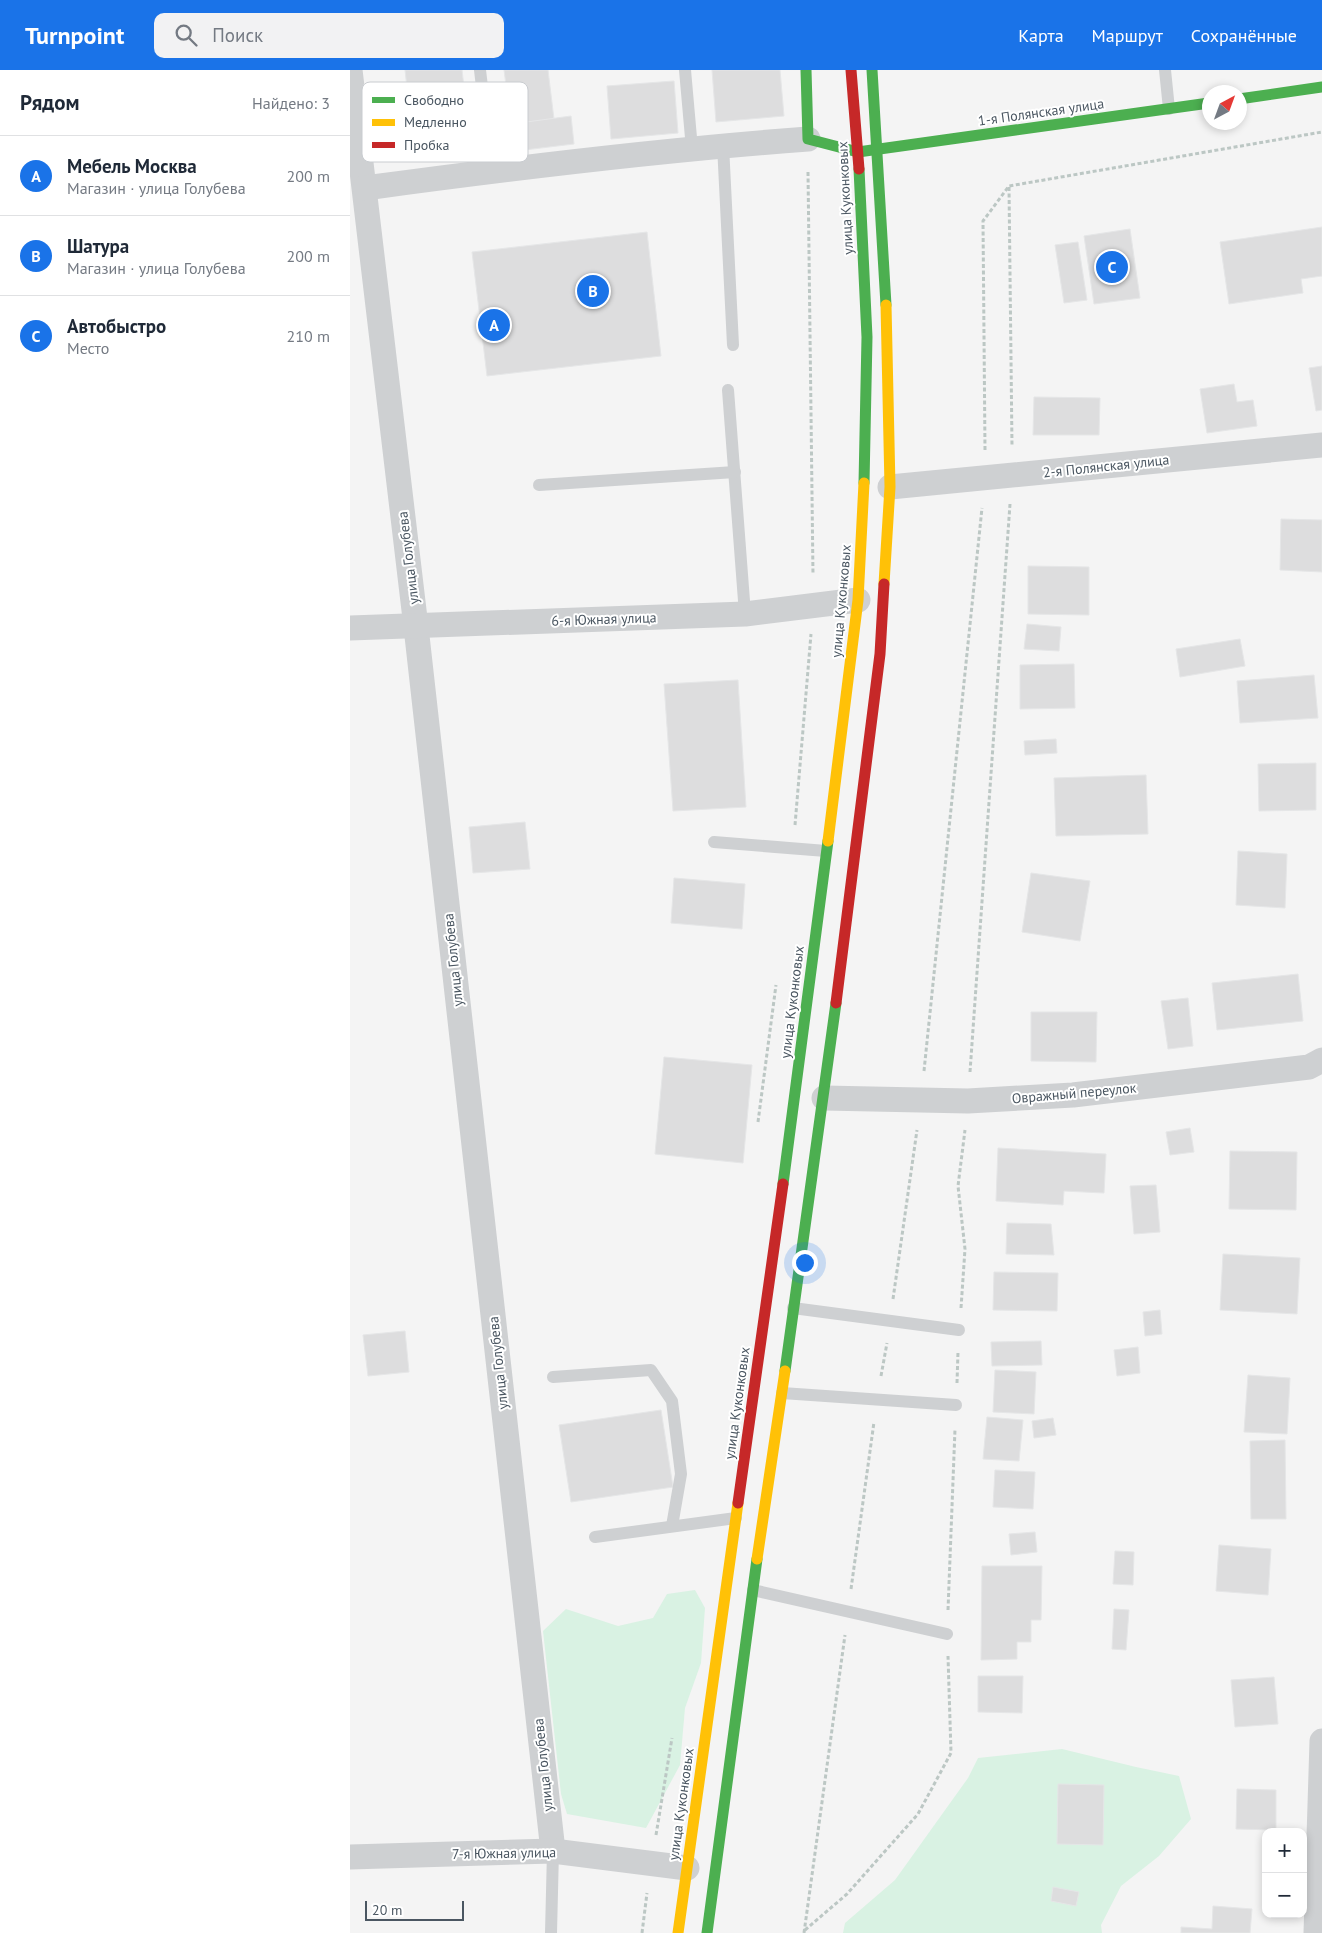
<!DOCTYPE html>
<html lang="ru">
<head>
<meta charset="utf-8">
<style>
	body { margin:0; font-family:"PT Sans",sans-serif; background:#f2f2f3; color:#1f2937 }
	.controls { position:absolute; right:15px; bottom:15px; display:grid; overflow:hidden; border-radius:10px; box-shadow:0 2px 8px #0003 }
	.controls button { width:45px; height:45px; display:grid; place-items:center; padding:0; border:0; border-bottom:1px solid #e0e1e3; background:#fff; color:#1f2937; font:25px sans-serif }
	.compass { position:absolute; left:852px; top:15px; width:45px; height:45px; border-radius:50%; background:#fff; box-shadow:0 2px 8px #0003; rotate:41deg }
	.scale { position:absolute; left:15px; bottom:12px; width:99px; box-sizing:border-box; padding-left:5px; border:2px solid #4a5661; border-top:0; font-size:14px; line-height:18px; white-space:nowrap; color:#4a5661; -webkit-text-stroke:4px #fff; paint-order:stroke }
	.you { position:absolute; left:454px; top:1192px; width:18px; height:18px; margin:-12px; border:4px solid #fff; border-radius:50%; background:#1a73e8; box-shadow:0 0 0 8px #1a73e833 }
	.badge { display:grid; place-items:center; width:32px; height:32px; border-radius:50%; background:#1a73e8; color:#fff; font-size:16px; font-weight:700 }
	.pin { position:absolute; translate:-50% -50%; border:2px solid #fff; box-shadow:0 1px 5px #0006 }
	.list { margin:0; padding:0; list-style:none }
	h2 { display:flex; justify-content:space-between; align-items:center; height:65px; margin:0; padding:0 20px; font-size:21px }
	h2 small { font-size:16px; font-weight:400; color:#747a83 }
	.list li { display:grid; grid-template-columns:32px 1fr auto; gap:15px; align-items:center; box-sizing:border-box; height:80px; padding:0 20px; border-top:1px solid #e0e1e3 }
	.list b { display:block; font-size:19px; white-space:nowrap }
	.list p { margin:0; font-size:16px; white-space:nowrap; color:#747a83 }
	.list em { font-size:16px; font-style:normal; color:#747a83 }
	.icon { flex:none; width:28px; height:28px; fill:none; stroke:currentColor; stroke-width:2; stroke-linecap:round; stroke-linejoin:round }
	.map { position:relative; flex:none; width:972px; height:1863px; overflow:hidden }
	header { display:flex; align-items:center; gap:30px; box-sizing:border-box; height:70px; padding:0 25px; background:#1a73e8; color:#fff }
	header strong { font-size:24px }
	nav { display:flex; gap:28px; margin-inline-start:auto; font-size:18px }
	.search { width:350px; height:45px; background:#f2f2f3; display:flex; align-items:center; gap:12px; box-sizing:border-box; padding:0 18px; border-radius:10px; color:#747a83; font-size:19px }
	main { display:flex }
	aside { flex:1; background:#fff }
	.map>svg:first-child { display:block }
	.green { fill:#d9f2e3 }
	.building { fill:#ddddde; stroke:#e5e6e7 }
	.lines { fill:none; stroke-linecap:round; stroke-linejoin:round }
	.path { stroke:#bcc7c4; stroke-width:3; stroke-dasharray:4 2.5; stroke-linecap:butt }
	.lane { stroke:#ced0d2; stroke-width:12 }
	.street { stroke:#ced0d2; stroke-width:25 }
	.fast { stroke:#4caf50; stroke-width:11 }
	.slow { stroke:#ffc107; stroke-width:11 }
	.jam { stroke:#c62828; stroke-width:11 }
	.labels { text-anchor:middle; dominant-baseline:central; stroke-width:4; stroke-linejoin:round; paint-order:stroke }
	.street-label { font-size:14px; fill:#4a5661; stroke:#fff }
	.key { fill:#fff; stroke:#c9ccd0; stroke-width:1 }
	.key-label { font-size:14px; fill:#4a5661 }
</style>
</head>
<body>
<header>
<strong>Turnpoint</strong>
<div class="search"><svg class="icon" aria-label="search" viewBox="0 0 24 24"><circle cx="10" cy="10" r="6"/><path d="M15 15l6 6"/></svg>Поиск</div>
<nav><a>Карта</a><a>Маршрут</a><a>Сохранённые</a></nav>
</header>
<main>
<aside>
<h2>Рядом<small>Найдено: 3</small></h2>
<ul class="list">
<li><span class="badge">A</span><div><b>Мебель Москва</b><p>Магазин · улица Голубева</p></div><em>200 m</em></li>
<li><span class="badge">B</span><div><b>Шатура</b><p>Магазин · улица Голубева</p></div><em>200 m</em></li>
<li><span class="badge">C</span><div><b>Автобыстро</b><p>Место</p></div><em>210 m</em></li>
</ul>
</aside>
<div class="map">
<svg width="972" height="1863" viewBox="0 0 972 1863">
	<rect width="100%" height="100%" fill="#f4f4f4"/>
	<g class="green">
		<path d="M345,1520l10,18 -4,55 -16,45 -5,57 -34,63 -79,-14 -6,-20 -18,-163 23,-22 52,17 35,-8 14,-24z"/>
		<path d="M712,1679l74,18 43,9 12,43 -32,37 -38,30 -20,39 1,8h-259l2,-10 50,-43 73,-102 10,-20z"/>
	</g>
	<g class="building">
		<path d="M55,0h57l10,84 -57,6z"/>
		<path d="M154,0h44l6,49 -43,5z"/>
		<path d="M362,0h68l4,46 -68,6z"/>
		<path d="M324,11l4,52 -67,6 -4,-53z"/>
		<path d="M221,46l3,28 -66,8 -4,-27z"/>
		<path d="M972,157v49l-21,3 2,14 -74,11 -9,-62z"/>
		<path d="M780,159l10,69 -46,6 -10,-68z"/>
		<path d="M297,162l14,124 -174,20 -15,-124z"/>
		<path d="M728,172l9,58 -23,3 -9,-58z"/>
		<path d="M972,296v44l-6,1 -7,-43z"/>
		<path d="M884,314l3,18 16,-2 4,26 -50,7 -7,-44z"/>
		<path d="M684,327l66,1 -1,37h-66z"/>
		<path d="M931,449l41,1v52l-42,-2z"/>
		<path d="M678,496l61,1v48l-61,-1z"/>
		<path d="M677,554l34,3 -2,24 -35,-2z"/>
		<path d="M890,569l5,27 -65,11 -4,-28z"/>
		<path d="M724,594l1,44 -55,1v-44z"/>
		<path d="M964,605l4,43 -78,5 -3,-42z"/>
		<path d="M388,610l8,127 -73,4 -9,-127z"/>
		<path d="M706,669l1,14 -32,2 -1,-14z"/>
		<path d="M966,693v47l-57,1 -1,-47z"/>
		<path d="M796,705l2,59 -92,2 -2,-58z"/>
		<path d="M175,752l5,47 -57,4 -4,-46z"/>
		<path d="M888,781l49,3 -2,54 -49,-3z"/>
		<path d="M681,803l59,8 -10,60 -58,-9z"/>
		<path d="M324,808l71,6 -3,45 -71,-6z"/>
		<path d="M948,904l5,47 -86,9 -5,-47z"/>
		<path d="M838,928l5,48 -25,3 -7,-48z"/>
		<path d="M681,942h66l-1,50 -65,-1z"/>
		<path d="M314,987l88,8 -9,98 -88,-9z"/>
		<path d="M840,1058l4,24 -24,3 -4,-23z"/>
		<path d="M648,1078l108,6 -2,39 -40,-2 -1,14 -67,-4z"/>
		<path d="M880,1081l67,1 -1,58 -67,-1z"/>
		<path d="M806,1115l4,47 -26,2 -4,-48z"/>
		<path d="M657,1153l44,1 3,31 -48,-1z"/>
		<path d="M873,1184l77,4 -3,56 -77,-4z"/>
		<path d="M644,1202l64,1 -1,38 -64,-1z"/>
		<path d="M810,1240l2,24 -17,2 -2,-24z"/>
		<path d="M55,1261l4,41 -41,4 -5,-41z"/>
		<path d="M691,1271l1,24 -50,1 -1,-24z"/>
		<path d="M788,1277l2,26 -23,3 -3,-26z"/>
		<path d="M645,1300l41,2 -2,42 -41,-2z"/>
		<path d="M898,1305l42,3 -3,56 -43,-2z"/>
		<path d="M311,1340l12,77 -102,15 -12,-77z"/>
		<path d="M637,1347l36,3 -4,41 -36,-2z"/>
		<path d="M703,1348l3,17 -22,3 -2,-17z"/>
		<path d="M935,1370l1,79h-35l-1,-78z"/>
		<path d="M645,1400l40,2 -2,37 -40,-2z"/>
		<path d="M685,1462l2,20 -26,3 -2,-21z"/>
		<path d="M869,1475l52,4 -3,46 -52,-4z"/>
		<path d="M765,1481l19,1 -1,33 -20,-1z"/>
		<path d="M632,1496h60l-1,54h-10v22h-14v17l-36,1z"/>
		<path d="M764,1539l15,1 -3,40 -14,-1z"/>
		<path d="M628,1606h45l-1,37 -44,-1z"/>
		<path d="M924,1607l4,47 -43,3 -4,-47z"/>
		<path d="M708,1714l46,1 -1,60 -46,-1z"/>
		<path d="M887,1719l39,1v40l-40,-1z"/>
		<path d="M703,1817l26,5 -3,14 -25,-5z"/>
		<path d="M863,1836l39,3 -2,24h-69v-6l31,2z"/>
	</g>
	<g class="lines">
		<g class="path">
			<path d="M458,102l5,403"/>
			<path d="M659,117l3,259"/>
			<path d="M635,380l-2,-229 26,-35 313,-54"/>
			<path d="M445,755l16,-191"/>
			<path d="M574,1001l58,-563"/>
			<path d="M620,1002l40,-568"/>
			<path d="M408,1052l18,-137"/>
			<path d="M543,1229l24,-169"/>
			<path d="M611,1238l4,-59 -7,-63 7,-56"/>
			<path d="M531,1306l6,-33"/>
			<path d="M607,1313l1,-31"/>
			<path d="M501,1519l23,-167"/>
			<path d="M598,1540l7,-181"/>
			<path d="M306,1765l16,-97"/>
			<path d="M455,1860l42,-36 71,-80 33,-61 -3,-97"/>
			<path d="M292,1863l5,-40"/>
			<path d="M454,1863l41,-298"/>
		</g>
		<g class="lane">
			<path d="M130,0l12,101"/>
			<path d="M335,0l7,79"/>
			<path d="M815,0l4,39"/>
			<path d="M373,75l10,200"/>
			<path d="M378,320l17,224"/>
			<path d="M189,415l196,-13"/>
			<path d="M364,772l112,9"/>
			<path d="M443,1238l166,22"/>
			<path d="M203,1307l98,-7 21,31 9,73 -9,52"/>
			<path d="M432,1323l174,12"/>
			<path d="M245,1467l141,-19"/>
			<path d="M403,1520l194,44"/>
			<path d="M201,1863l2,-82"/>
		</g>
		<g class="street">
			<path d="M0,0l66,557 137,1224"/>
			<path d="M15,118c147,-20 295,-38 443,-49"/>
			<path d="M540,417l432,-42"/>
			<path d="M0,558l395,-14 113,-14"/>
			<path d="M474,1028l144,3 105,-6 236,-28 13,-7"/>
			<path d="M0,1787l203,-6 134,17"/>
			<path d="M966,1863l6,-192"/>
		</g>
		<g class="fast">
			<path d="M456,0l2,69 50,13 351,-49"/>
			<path d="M522,0l14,235"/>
			<path d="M889,29l83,-12"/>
			<path d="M509,99l8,168 -3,146"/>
			<path d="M433,1114l45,-343"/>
			<path d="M435,1301l51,-368"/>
			<path d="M357,1863l50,-374"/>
		</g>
		<g class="slow">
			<path d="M534,514l6,-97 -4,-182"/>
			<path d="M478,771l30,-241 6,-117"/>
			<path d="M407,1489l28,-188"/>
			<path d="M328,1863l60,-430"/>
		</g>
		<g class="jam">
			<path d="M501,0l8,99"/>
			<path d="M486,933l44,-349 4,-70"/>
			<path d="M388,1433l45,-319"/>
		</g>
	</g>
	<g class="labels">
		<g class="street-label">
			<text transform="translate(691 42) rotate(-8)">1-я Полянская улица</text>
			<text transform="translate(495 128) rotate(-93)">улица Куконковых</text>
			<text transform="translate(756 396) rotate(-6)">2-я Полянская улица</text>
			<text transform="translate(58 488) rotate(-97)">улица Голубева</text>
			<text transform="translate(491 531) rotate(-85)">улица Куконковых</text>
			<text transform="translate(254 549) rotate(-2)">6-я Южная улица</text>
			<text transform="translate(103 890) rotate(-96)">улица Голубева</text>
			<text transform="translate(442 932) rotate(-83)">улица Куконковых</text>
			<text transform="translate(724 1023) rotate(-5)">Овражный переулок</text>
			<text transform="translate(148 1293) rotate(-96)">улица Голубева</text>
			<text transform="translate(387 1333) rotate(-82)">улица Куконковых</text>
			<text transform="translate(193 1695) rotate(-96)">улица Голубева</text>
			<text transform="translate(331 1734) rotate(-82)">улица Куконковых</text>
			<text transform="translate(154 1783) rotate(-1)">7-я Южная улица</text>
		</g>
	</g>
	<rect x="12" y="12" width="166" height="80" rx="8" class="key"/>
	<rect x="22" y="27" width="23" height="6" fill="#4caf50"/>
	<rect x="22" y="49" width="23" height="7" fill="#ffc107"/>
	<rect x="22" y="72" width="23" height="6" fill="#c62828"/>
	<g class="key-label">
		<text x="54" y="35">Свободно</text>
		<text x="54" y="57">Медленно</text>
		<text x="54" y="80">Пробка</text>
	</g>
</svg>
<div class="controls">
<button>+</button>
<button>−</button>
</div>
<svg class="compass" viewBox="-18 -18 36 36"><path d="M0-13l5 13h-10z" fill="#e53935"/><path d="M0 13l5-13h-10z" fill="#747a83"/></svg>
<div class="scale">20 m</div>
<div class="you"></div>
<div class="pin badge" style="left:144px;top:255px">A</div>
<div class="pin badge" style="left:243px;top:221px">B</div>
<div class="pin badge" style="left:762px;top:197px">C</div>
</div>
</main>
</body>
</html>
